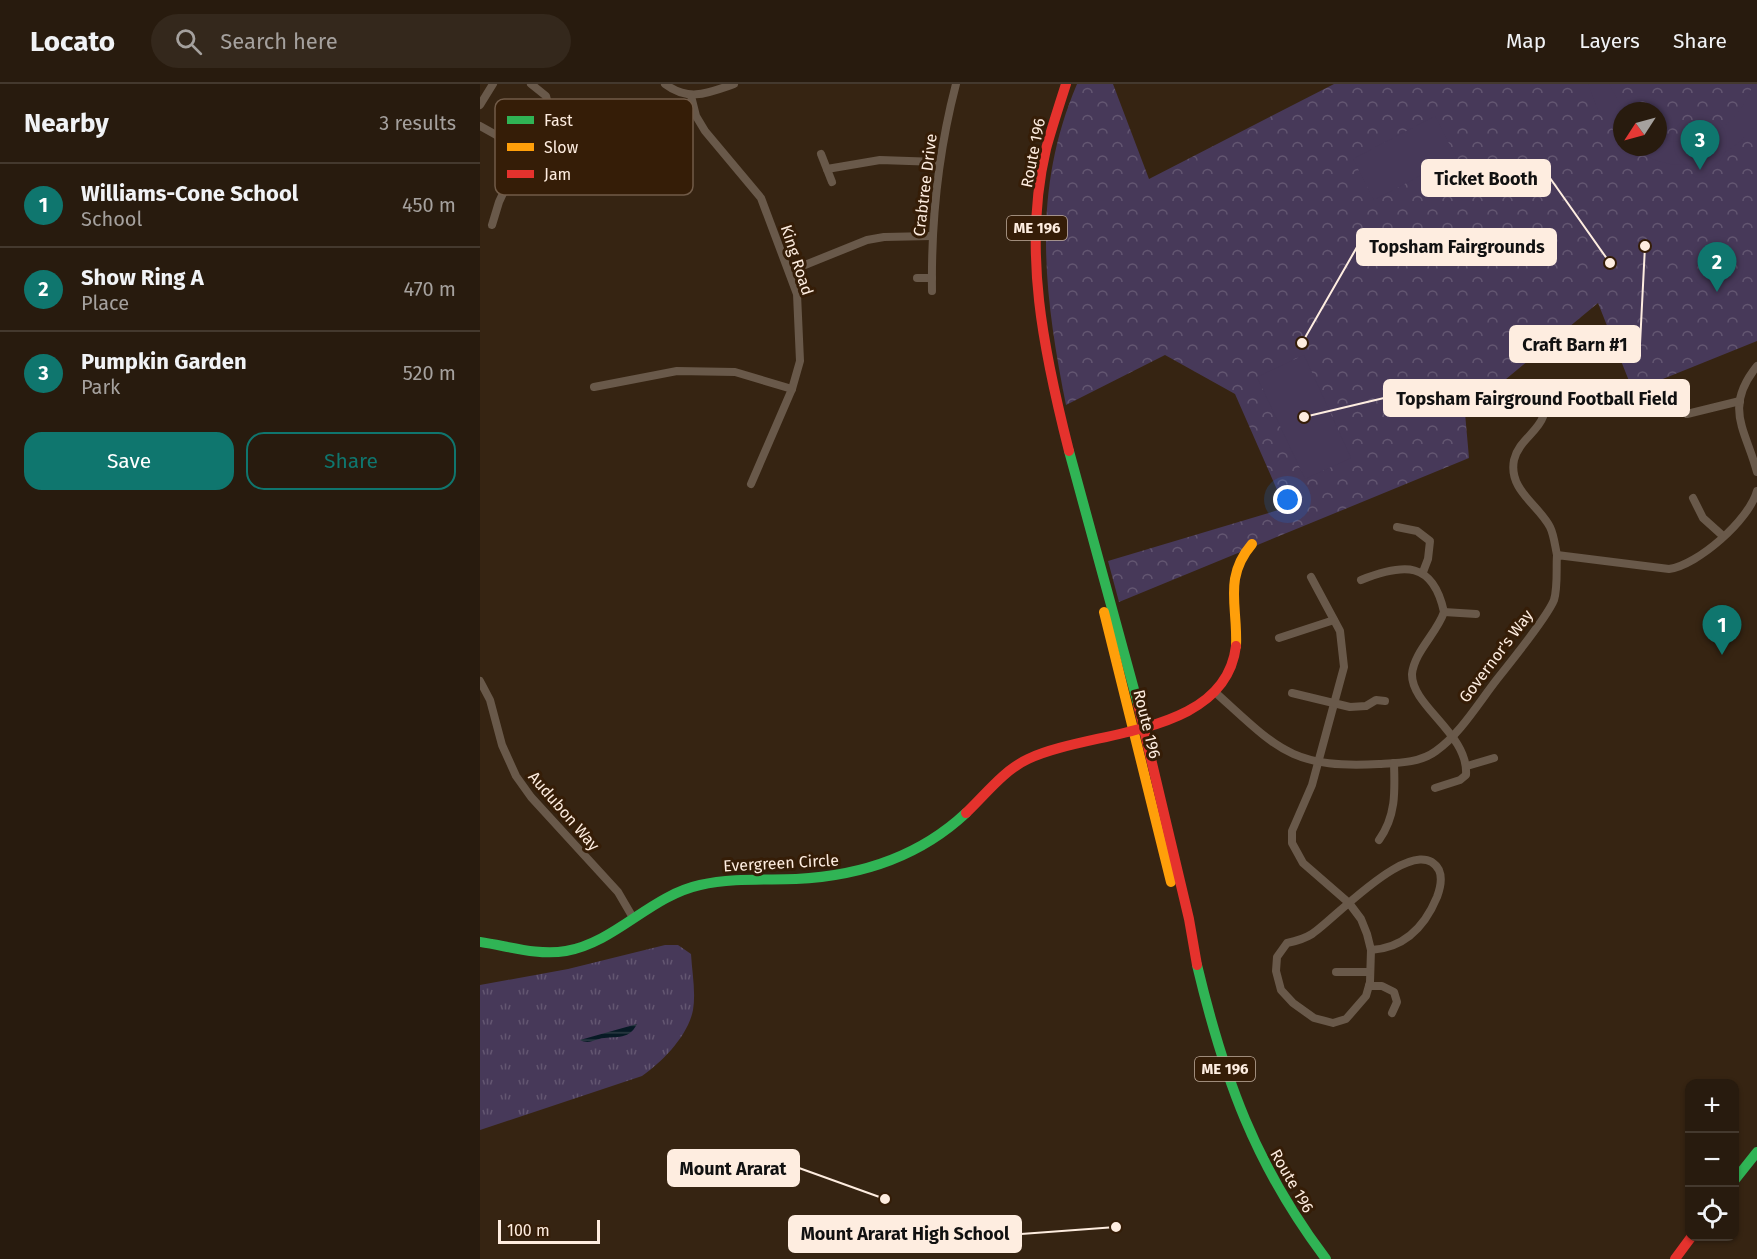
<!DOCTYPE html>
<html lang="en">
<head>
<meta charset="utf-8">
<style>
	body { margin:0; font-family:"Fira Sans",sans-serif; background:#34281c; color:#f1f3f6 }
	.controls { position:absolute; right:18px; bottom:18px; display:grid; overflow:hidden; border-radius:12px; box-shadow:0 2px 4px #0004 }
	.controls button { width:54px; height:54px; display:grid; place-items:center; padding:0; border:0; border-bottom:2px solid #44392e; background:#281b0e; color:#f1f3f6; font:30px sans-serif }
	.compass { position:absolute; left:1133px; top:18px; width:54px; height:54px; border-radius:50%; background:#281b0e; box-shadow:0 2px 4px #0004; rotate:234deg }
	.scale { position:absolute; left:18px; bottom:15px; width:102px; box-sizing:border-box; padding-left:6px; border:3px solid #feede0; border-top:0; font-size:16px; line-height:21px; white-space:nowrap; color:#feede0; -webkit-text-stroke:4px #351d07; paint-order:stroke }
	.you { position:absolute; left:808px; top:416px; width:21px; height:21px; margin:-15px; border:4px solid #fff; border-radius:50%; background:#1a73e8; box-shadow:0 0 0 9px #1a73e833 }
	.badge { display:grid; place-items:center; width:39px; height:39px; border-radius:50%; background:#0f766e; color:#fff; font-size:20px; font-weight:700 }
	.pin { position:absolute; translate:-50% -50px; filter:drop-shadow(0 2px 3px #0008) }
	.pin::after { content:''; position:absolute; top:32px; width:21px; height:18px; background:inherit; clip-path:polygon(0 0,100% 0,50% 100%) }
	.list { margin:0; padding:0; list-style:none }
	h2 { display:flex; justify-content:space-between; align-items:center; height:78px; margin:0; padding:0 24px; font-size:26px }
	h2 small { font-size:20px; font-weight:400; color:#a5a19e }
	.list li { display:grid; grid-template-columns:39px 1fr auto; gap:18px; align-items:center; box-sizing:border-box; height:84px; padding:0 24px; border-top:2px solid #44392e }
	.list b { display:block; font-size:22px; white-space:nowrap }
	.list p { margin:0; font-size:20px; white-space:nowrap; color:#a5a19e }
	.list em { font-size:20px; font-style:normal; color:#a5a19e }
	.actions { display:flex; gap:12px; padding:18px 24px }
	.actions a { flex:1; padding:14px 0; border:2px solid #0f766e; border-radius:18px; text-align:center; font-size:21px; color:#0f766e }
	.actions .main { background:#0f766e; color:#fff }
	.icon { flex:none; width:33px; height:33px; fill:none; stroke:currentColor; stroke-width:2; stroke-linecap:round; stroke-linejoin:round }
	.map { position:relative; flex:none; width:1277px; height:1175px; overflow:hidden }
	header { display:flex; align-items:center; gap:36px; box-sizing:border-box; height:84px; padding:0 30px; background:#281b0e; border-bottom:2px solid #44392e }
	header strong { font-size:28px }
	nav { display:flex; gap:33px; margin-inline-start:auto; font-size:21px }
	.search { width:420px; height:54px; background:#34281c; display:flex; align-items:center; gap:15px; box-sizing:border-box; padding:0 21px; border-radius:33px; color:#a5a19e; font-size:22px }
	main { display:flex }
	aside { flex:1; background:#281b0e }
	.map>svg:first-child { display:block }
	.grass { fill:url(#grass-tufts) }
	.park { fill:url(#park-crowns); fill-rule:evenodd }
	.garden { fill:#473959 }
	.water { fill:url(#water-rules) }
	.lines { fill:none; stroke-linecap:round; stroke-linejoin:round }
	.street { stroke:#69594a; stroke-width:8 }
	.fast { stroke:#30b455; stroke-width:10 }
	.slow { stroke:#ff9f0a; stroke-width:10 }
	.jam { stroke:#e5322d; stroke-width:10 }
	.labels { text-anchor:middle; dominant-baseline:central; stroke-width:6; stroke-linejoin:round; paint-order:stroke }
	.shield { fill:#351d07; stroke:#c2af9f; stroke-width:1.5 }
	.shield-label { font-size:15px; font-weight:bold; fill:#feede0 }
	.street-label { font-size:16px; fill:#feede0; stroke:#351d07 }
	.key { fill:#351d07; stroke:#715b48; stroke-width:1.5 }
	.key-label { font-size:16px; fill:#feede0 }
	.leader { fill:none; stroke:#feede0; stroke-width:2 }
	.callout-dot { fill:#feede0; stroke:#351d07; stroke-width:2 }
	.callout { fill:#feede0; stroke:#feede0; stroke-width:2 }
	.callout-label { font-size:18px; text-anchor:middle; font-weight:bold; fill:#111 }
</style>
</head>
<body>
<header>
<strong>Locato</strong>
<div class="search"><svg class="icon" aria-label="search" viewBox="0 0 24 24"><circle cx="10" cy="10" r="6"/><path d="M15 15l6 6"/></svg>Search here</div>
<nav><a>Map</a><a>Layers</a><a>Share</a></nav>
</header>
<main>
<aside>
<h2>Nearby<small>3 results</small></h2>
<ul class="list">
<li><span class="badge">1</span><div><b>Williams-Cone School</b><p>School</p></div><em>450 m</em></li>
<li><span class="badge">2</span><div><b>Show Ring A</b><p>Place</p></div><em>470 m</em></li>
<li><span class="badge">3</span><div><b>Pumpkin Garden</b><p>Park</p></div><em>520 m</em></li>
</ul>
<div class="actions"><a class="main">Save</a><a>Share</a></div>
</aside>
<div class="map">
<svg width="1277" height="1175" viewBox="0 0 1277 1175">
	<defs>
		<pattern id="grass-tufts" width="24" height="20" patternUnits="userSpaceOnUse" patternTransform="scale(1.5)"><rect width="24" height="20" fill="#473959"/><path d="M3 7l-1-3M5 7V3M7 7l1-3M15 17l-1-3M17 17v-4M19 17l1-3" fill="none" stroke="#635671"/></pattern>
		<pattern id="park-crowns" width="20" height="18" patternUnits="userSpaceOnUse" patternTransform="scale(1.5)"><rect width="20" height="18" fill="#473959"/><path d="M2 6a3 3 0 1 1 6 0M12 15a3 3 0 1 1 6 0" fill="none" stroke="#635671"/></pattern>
		<pattern id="water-rules" width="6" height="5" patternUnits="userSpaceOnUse" patternTransform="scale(1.5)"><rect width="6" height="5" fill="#071a25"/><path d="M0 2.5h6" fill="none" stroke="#2c3c44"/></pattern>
	</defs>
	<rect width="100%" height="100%" fill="#362412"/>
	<path class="grass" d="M185,861h13l13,9c1,18 5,38 2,56 -5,26 -31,52 -51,66l-162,54v-145l88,-16z"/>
	<path class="park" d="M597,0h36l36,95 185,-95h423v257l-124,50 -35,-88 -133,110 4,45 -350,144 -11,-41 177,-53 -50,-114 -70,-39 -99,50c-22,-111 -35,-213 11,-321zM1142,27h36v36h-36z"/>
	<g class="garden">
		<path d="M1108,0h21l15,27 -2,29 -23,-27z"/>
		<path d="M1273,0h4v40c-35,41 -79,56 -126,23h27v-10c41,18 83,-14 95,-53z"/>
		<path d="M955,32l21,41 -82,43 -21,-41z"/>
		<path d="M824,271l47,103 -46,21 -48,-102z"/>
	</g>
	<path class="water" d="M157,940c-9,18 -24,11 -38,15 -8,2 -11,5 -19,1z"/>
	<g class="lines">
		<g class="street">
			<path d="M185,0c24,18 43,9 69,0"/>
			<path d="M211,12l5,20 9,15 56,67 36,96 3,67 -8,28 -41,95"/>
			<path d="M0,21l13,-21"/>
			<path d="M0,42l18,10"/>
			<path d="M341,70l11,28"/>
			<path d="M347,85l53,-9 58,2"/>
			<path d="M12,141l7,-23 25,-54 22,-35 2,-9 -2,-8 -15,-12"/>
			<path d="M310,187l77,-31 17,-3 47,-1"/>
			<path d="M437,194h15"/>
			<path d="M452,207c-1,-71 6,-138 24,-207"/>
			<path d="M1277,282c-34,42 -11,64 0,106"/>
			<path d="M114,303l83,-16 58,1 57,17"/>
			<path d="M1058,308c21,33 -18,41 -24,68 -6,30 25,45 36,67 4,8 5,19 7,28"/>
			<path d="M1207,330l53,-13"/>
			<path d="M1213,414l10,20 20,18"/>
			<path d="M917,443l20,4 13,10 -2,18 -5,13"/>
			<path d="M831,493l29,54 4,36 -32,118 -20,46v12l11,20 46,40 12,16 6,15 4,16 -1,32 -4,14 -20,23 -13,4 -19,-5 -21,-15 -12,-13 -5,-19 1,-14 10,-14c10,-2 17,-4 25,-9 21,-13 104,-105 127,-64 4,9 1,19 -2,27 -12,29 -32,51 -66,53"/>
			<path d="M881,496c43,-17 72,-19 83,32 -7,21 -30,40 -32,62 -1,32 57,60 54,101l-6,5 -25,8"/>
			<path d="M964,528l32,2"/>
			<path d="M799,554l55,-18"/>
			<path d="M0,597l10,19 12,45 14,31 15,21 87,95 14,24"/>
			<path d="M736,609c61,55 75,76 163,71 19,-1 41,-1 57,-13 25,-18 43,-49 62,-73 12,-15 50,-63 56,-78 4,-13 2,-32 3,-45l112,14c29,-4 80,-49 88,-78"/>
			<path d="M812,609l58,14 16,-1 10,-6 9,1"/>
			<path d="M987,682l27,-8"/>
			<path d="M899,756c17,-24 16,-48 15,-77"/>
			<path d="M856,888h34"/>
			<path d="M889,902h13l12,6 3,10 -5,11"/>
		</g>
		<g class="fast">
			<path d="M589,367l69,253"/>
			<path d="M0,858c28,4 58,14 86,9 50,-9 84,-55 134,-66 31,-7 64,-5 96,-6 63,-3 123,-22 170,-66"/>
			<path d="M717,881c27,113 58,200 129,294"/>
			<path d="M1254,1097l23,-29"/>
		</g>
		<g class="slow">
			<path d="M624,528l67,270"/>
			<path d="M756,562c2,-40 -13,-68 16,-102"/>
		</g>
		<g class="jam">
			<path d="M586,0c-7,22 -14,43 -20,65 -24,101 -2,204 23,302"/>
			<path d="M658,620l51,215 8,46"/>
			<path d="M486,729c19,-18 38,-43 62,-54 64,-30 197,-22 208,-113"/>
			<path d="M1195,1175l17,-23"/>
		</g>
	</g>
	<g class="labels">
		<g class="shield">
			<rect x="527" y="132" width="60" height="24" rx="4.5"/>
			<rect x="715" y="973" width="60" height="24" rx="4.5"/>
		</g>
		<g class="shield-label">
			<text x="557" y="144">ME 196</text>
			<text x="745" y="985">ME 196</text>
		</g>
		<g class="street-label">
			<text transform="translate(553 69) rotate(-79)">Route 196</text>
			<text transform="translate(445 101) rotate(-83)">Crabtree Drive</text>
			<text transform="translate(317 176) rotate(72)">King Road</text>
			<text transform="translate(1016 572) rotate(-53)">Governor's Way</text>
			<text transform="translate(667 640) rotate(76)">Route 196</text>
			<text transform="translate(84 727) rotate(49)">Audubon Way</text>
			<text transform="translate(301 779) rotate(-3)">Evergreen Circle</text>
			<text transform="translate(812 1097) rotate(60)">Route 196</text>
		</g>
	</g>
	<rect x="15" y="15" width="198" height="96" rx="9" class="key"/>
	<rect x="27" y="32" width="27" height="8" fill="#30b455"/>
	<rect x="27" y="59" width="27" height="8" fill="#ff9f0a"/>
	<rect x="27" y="86" width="27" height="8" fill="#e5322d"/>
	<g class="key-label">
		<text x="64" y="42">Fast</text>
		<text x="64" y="69">Slow</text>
		<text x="64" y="96">Jam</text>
	</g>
	<path class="leader" d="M1130 179L1070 94M822 259L877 163M1165 162L1160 260M824 333L904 314M405 1115L319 1084M636 1143L541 1150"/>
	<g class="callout-dot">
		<circle cx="1130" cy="179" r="6"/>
		<circle cx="822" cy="259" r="6"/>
		<circle cx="1165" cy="162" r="6"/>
		<circle cx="824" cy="333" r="6"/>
		<circle cx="405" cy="1115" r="6"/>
		<circle cx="636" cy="1143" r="6"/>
	</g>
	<g class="callout">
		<rect x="942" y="76" width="128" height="36" rx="6"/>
		<rect x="877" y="145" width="199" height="36" rx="6"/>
		<rect x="1030" y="242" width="130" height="36" rx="6"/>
		<rect x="904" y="296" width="305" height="36" rx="6"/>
		<rect x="188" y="1066" width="131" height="36" rx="6"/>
		<rect x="309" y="1132" width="232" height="36" rx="6"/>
	</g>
	<g class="callout-label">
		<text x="1006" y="101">Ticket Booth</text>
		<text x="977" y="169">Topsham Fairgrounds</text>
		<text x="1095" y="267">Craft Barn #1</text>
		<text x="1057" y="321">Topsham Fairground Football Field</text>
		<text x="253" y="1091">Mount Ararat</text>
		<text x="425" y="1156">Mount Ararat High School</text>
	</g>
</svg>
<div class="controls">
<button>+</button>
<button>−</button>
<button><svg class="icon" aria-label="locate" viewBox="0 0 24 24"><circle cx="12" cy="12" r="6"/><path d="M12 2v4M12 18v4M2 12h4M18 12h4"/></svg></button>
</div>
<svg class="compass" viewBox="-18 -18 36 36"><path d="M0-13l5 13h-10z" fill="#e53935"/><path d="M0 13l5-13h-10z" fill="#a5a19e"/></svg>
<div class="scale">100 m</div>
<div class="you"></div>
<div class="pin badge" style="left:1242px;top:571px">1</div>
<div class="pin badge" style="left:1237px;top:208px">2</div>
<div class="pin badge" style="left:1220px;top:86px">3</div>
</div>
</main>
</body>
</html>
